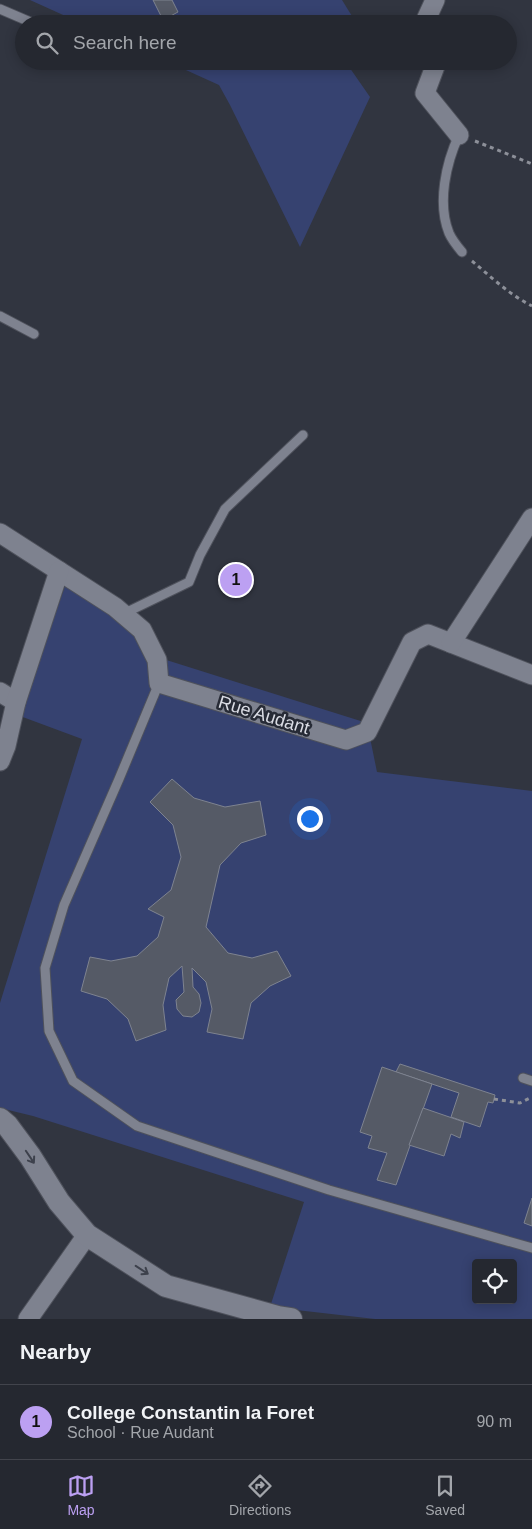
<!DOCTYPE html>
<html lang="en">
<head>
<meta charset="utf-8">
<style>
	body { margin:0; font-family:Helvetica,sans-serif; background:#31343c; color:#f1f3f6 }
	.controls { position:absolute; right:15px; bottom:15px; display:grid; overflow:hidden; border-radius:5px; box-shadow:0 2px 12px #0003 }
	.controls button { width:45px; height:45px; display:grid; place-items:center; padding:0; border:0; border-bottom:1px solid #42444c; background:#252830; color:#f1f3f6; font:25px sans-serif }
	.you { position:absolute; left:309px; top:818px; width:18px; height:18px; margin:-12px; border:4px solid #fff; border-radius:50%; background:#1a73e8; box-shadow:0 0 0 8px #1a73e833 }
	.badge { display:grid; place-items:center; width:32px; height:32px; border-radius:50%; background:#bca0f2; color:#111; font-size:16px; font-weight:700 }
	.pin { position:absolute; translate:-50% -50%; border:2px solid #fff; box-shadow:0 1px 5px #0006 }
	.list { margin:0; padding:0; list-style:none }
	h2 { display:flex; justify-content:space-between; align-items:center; height:65px; margin:0; padding:0 20px; font-size:21px }
	h2 small { font-size:16px; font-weight:400; color:#a3a6ab }
	.list li { display:grid; grid-template-columns:32px 1fr auto; gap:15px; align-items:center; box-sizing:border-box; height:75px; padding:0 20px; border-top:1px solid #42444c }
	.list b { display:block; font-size:19px; white-space:nowrap }
	.list p { margin:0; font-size:16px; white-space:nowrap; color:#a3a6ab }
	.list em { font-size:16px; font-style:normal; color:#a3a6ab }
	.icon { flex:none; width:28px; height:28px; fill:none; stroke:currentColor; stroke-width:2; stroke-linecap:round; stroke-linejoin:round }
	.map { position:relative; flex:none; width:532px; height:1319px; overflow:hidden }
	.search { position:absolute; background:#252830; box-shadow:0 2px 12px #0003; left:15px; right:15px; top:15px; height:55px; display:flex; align-items:center; gap:12px; box-sizing:border-box; padding:0 18px; border-radius:28px; color:#a3a6ab; font-size:19px }
	.sheet { height:140px; background:#252830 }
	nav { display:flex; justify-content:space-around; align-items:center; box-sizing:border-box; height:70px; border-top:1px solid #42444c; background:#252830; font-size:14px; color:#a3a6ab }
	nav a { display:grid; justify-items:center; gap:2px }
	nav .on { color:#bca0f2 }
	.map>svg:first-child { display:block }
	.green { fill:#364270; fill-rule:evenodd }
	.building { fill:#555a66; stroke:#7e8390 }
	.lines { fill:none; stroke-linecap:round; stroke-linejoin:round }
	.service-casing { stroke:#4f525c; stroke-width:11 }
	.minor-casing { stroke:#4f525c; stroke-width:21 }
	.tertiary-casing { stroke:#4f525c; stroke-width:24 }
	.path { stroke:#8d9099; stroke-width:3; stroke-dasharray:4 4; stroke-linecap:butt }
	.service { stroke:#7e828f; stroke-width:9 }
	.minor { stroke:#7e828f; stroke-width:19 }
	.tertiary { stroke:#7e828f; stroke-width:22 }
	.oneway { stroke:#3d414c }
	.labels { text-anchor:middle; dominant-baseline:central; stroke-width:5; stroke-linejoin:round; paint-order:stroke }
	.street-label { font-size:18px; fill:#dadce4; stroke:#272b36 }
</style>
</head>
<body>
<div class="map">
<svg width="532" height="1319" viewBox="0 0 532 1319">
	<rect width="100%" height="100%" fill="#313540"/>
	<g class="green">
		<path d="M30,0h312l13,21 -3,3h-269z"/>
		<path d="M166,61h179l25,36 -70,150 -70,-142 -11,-20z"/>
		<path d="M65,586l57,24 38,48 207,65 10,49 155,19v528h-157l-105,-12 34,-105 -271,-86 -33,-8v-105l82,-264 -62,-23zM476,1263h37v37h-37z"/>
	</g>
	<g class="building">
		<path d="M153,0h19l6,12 -15,8z"/>
		<path d="M172,779l22,19 31,9 35,-6 6,34 -25,8 -21,22 -14,62 22,26 24,5 25,-7 14,25 -21,10 -19,17 -8,36 -36,-7 5,-23 -6,-27 -14,-14 1,19 6,7 2,9 -2,9 -7,5 -9,-1 -6,-7 -1,-9 8,-8 -2,-26 -13,12 -6,27 3,25 -30,11 -8,-22 -21,-20 -26,-8 9,-34 21,4 26,-5 21,-19 6,-20 -16,-8 23,-19 10,-33 -8,-32 -23,-23z"/>
		<path d="M400,1064l95,31 -2,8 -5,-1 -8,25 -29,-10 8,-24 -63,-21z"/>
		<path d="M382,1067l50,17 -36,101 -19,-5 10,-27 -19,-5 4,-12 -12,-4z"/>
		<path d="M423,1108l41,14 -4,16 -9,-4 -7,22 -35,-11z"/>
		<path d="M532,1198v28l-8,-3z"/>
	</g>
	<g class="lines">
		<g class="service-casing">
			<g id="service">
				<path d="M0,9l35,15"/>
				<path d="M459,135c-13,28 -22,68 -10,98 3,7 8,13 13,19"/>
				<path d="M0,316l34,18"/>
				<path d="M123,614l66,-32 11,-27 25,-46 78,-74"/>
				<path d="M159,683l-40,96 -55,126 -19,63 4,63 24,50 64,45 192,64 203,58"/>
				<path d="M523,1078l9,3"/>
			</g>
		</g>
		<g class="minor-casing">
			<g id="minor">
				<path d="M424,24l11,-24"/>
				<path d="M437,61l-12,32 34,42"/>
				<path d="M0,533l115,74 27,23 15,30 2,23 187,57 21,-8 45,-90 16,-8 104,41"/>
				<path d="M451,643l81,-125"/>
				<path d="M0,692l16,10"/>
				<path d="M0,761l6,-15 10,-44 43,-131"/>
				<path d="M28,1319l59,-84"/>
			</g>
		</g>
		<g class="tertiary-casing">
			<path id="tertiary" d="M0,1119l7,6 23,31 29,46 28,33 79,51 112,31 13,2"/>
		</g>
		<g class="path">
			<path d="M475,141l57,23"/>
			<path d="M472,261c19,16 38,34 60,45"/>
			<path d="M494,1099l26,4 12,-6"/>
		</g>
		<use href="#service" class="service"/>
		<use href="#minor" class="minor"/>
		<use href="#tertiary" class="tertiary"/>
	</g>
	<defs><path id="oneway-shaft" d="M-6 0H5M1.5-3L5.5 0L1.5 3" fill="none" stroke-width="1.6" stroke-linecap="round" stroke-linejoin="round" transform="scale(1.25)"/></defs>
	<g class="oneway">
		<use href="#oneway-shaft" transform="translate(30 1157) rotate(56)"/>
		<use href="#oneway-shaft" transform="translate(142 1270) rotate(33)"/>
	</g>
	<g class="labels">
		<g class="street-label">
			<text transform="translate(264 715) rotate(17)">Rue Audant</text>
		</g>
	</g>
</svg>
<div class="controls">
<button><svg class="icon" aria-label="locate" viewBox="0 0 24 24"><circle cx="12" cy="12" r="6"/><path d="M12 2v4M12 18v4M2 12h4M18 12h4"/></svg></button>
</div>
<div class="you"></div>
<div class="pin badge" style="left:236px;top:580px">1</div>
<div class="search"><svg class="icon" aria-label="search" viewBox="0 0 24 24"><circle cx="10" cy="10" r="6"/><path d="M15 15l6 6"/></svg>Search here</div>
</div>
<section class="sheet">
<h2>Nearby<small></small></h2>
<ul class="list">
<li><span class="badge">1</span><div><b>College Constantin la Foret</b><p>School · Rue Audant</p></div><em>90 m</em></li>
</ul>
</section>
<nav>
<a class="on"><svg class="icon" aria-label="map" viewBox="0 0 24 24"><path d="M3 6l6-2 6 2 6-2v14l-6 2-6-2-6 2zM9 4v14M15 6v14"/></svg>Map</a>
<a><svg class="icon" aria-label="directions" viewBox="0 0 24 24"><path d="M12 3l9 9-9 9-9-9zM9 14v-3h6M13 9l2 2-2 2"/></svg>Directions</a>
<a><svg class="icon" aria-label="saved" viewBox="0 0 24 24"><path d="M7 4h10v16l-5-4-5 4z"/></svg>Saved</a>
</nav>
</body>
</html>
